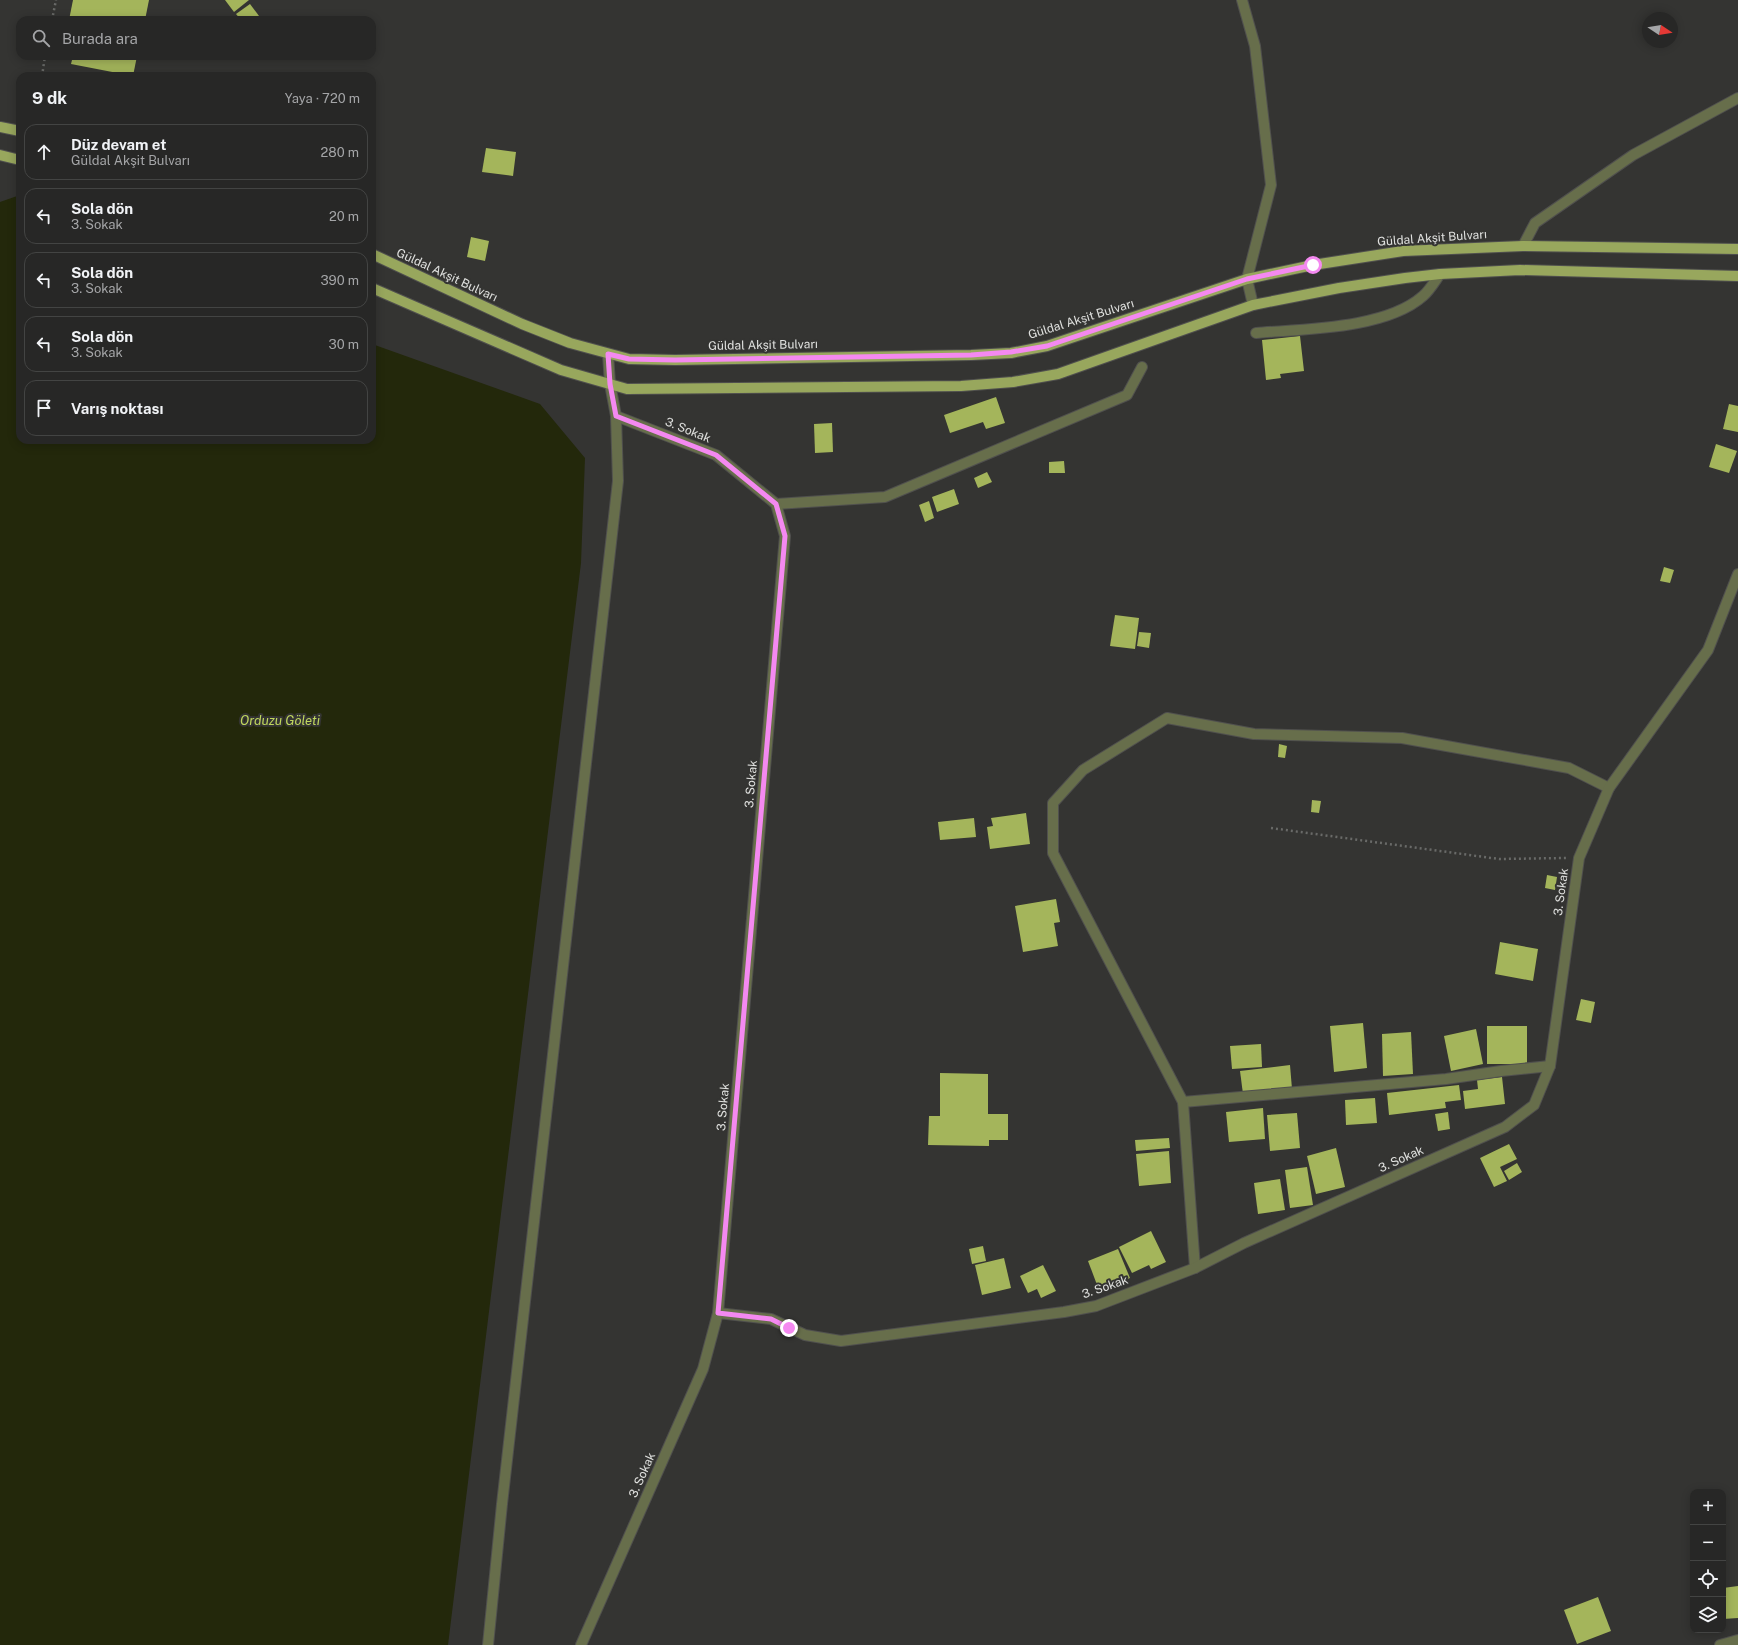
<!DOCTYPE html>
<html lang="tr">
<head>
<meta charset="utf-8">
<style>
	body { margin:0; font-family:"Public Sans",sans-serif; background:#2f2f2e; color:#f1f3f6 }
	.controls { position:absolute; right:12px; bottom:12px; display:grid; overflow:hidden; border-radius:8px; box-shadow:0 2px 10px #0003 }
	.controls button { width:36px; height:36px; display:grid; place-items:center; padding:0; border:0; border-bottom:1px solid #434443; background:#272726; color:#f1f3f6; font:20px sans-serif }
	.compass { position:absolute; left:1642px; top:12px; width:36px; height:36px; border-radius:50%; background:#272726; box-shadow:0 2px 10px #0003; rotate:102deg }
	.stop { position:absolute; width:12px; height:12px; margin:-9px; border:3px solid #f489f0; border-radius:50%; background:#fff }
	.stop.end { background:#f489f0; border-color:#fff; box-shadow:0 1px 4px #0008 }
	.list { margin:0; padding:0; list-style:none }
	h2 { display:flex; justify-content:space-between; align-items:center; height:52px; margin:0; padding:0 16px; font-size:17px }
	h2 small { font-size:13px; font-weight:400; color:#a4a5a7 }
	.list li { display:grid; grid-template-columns:26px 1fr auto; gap:12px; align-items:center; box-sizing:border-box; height:56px; margin:0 8px 8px; padding:0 8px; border:1px solid #434443; border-radius:12px }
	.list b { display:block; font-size:15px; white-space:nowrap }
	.list p { margin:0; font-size:13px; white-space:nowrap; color:#a4a5a7 }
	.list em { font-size:13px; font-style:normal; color:#a4a5a7 }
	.icon { flex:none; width:22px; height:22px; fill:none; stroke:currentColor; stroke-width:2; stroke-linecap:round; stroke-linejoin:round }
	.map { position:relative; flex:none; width:1738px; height:1645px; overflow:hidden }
	.search { position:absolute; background:#272726; box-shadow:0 2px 10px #0003; left:16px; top:16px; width:360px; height:44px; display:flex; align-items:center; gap:10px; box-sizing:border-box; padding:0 14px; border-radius:12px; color:#a4a5a7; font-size:15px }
	.panel { position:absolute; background:#272726; box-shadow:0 2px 10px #0003; left:16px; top:72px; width:360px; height:372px; border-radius:12px }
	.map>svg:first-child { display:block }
	.water { fill:#23280b }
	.building { fill:#a4b55b }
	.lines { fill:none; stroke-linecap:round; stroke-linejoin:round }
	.minor-casing { stroke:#50504e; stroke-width:12 }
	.major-casing { stroke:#50504e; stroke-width:12 }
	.path { stroke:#696a68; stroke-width:2.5; stroke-dasharray:2 3; stroke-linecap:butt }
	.minor { stroke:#676e4b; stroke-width:10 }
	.major { stroke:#98a75d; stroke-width:10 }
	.route { stroke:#f489f0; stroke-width:5 }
	.labels { text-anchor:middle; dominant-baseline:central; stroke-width:4; stroke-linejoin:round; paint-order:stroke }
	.street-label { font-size:12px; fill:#e0e1df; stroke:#343432 }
	.water-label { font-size:13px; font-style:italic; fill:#c0d75e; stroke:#343432 }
</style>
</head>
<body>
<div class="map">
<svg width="1738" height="1645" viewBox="0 0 1738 1645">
	<rect width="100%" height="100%" fill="#343432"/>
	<path class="water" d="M20,195v245h352v-96l168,60 45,54 -4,105 -133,1082h-448v-1443z"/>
	<g class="building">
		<path d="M73,0h76l-4,20h-76z"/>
		<path d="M225,0h24l-15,12z"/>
		<path d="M250,4l12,16h-21l-5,-6z"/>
		<path d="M73,56h64l-4,20 -62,-12z"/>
		<path d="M486,148l30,4 -3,24 -31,-4z"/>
		<path d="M471,237l18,4 -4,20 -18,-4z"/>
		<path d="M1300,336l4,35 -24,3 1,4 -15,2 -4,-40z"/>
		<path d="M996,397l9,26 -19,6 -3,-7 -33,11 -6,-18z"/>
		<path d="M1729,404l9,2v26l-15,-3z"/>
		<path d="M832,423l1,29 -18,1 -1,-29z"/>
		<path d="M1716,444l21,7 -8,22 -20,-6z"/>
		<path d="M1064,461l1,12h-16v-11z"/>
		<path d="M987,472l5,10 -14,6 -4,-10z"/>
		<path d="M954,489l5,15 -22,8 -5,-15z"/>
		<path d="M929,501l5,17 -9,4 -6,-17z"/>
		<path d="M1664,567l10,3 -4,13 -10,-2z"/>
		<path d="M1115,615l24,3 -4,31 -25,-3z"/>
		<path d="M1139,632l12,1 -2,15 -12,-2z"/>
		<path d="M1279,744l8,2 -2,12 -7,-1z"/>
		<path d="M1312,800l9,1 -2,12 -8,-1z"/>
		<path d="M1026,813l4,31 -40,5 -3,-22 6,-1 -2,-8z"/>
		<path d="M974,818l2,19 -36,3 -2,-18z"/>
		<path d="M1547,875l10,2 -2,13 -10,-2z"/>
		<path d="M1056,899l4,23 -6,1 4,23 -35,6 -8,-46z"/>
		<path d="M1500,942l38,7 -5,32 -38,-7z"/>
		<path d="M1581,999l14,3 -4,21 -15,-3z"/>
		<path d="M1363,1023l4,45 -33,4 -4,-46z"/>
		<rect x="1487" y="1026" width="40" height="38"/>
		<path d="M1476,1029l7,35 -32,7 -7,-35z"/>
		<path d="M1411,1032l2,42 -30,2 -1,-42z"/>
		<path d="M1261,1044l1,23 -30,2 -2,-23z"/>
		<path d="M1290,1065l2,24 -49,5 -3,-23z"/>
		<path d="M940,1073l48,1v40h20v26h-19v6l-61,-1 1,-29h11z"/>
		<path d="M1502,1077l3,27 -40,5 -2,-18 15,-2 -1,-9z"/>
		<path d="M1459,1085l2,15 -16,2 1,6 -57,7 -2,-22z"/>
		<path d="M1375,1098l2,25 -31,2 -1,-25z"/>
		<path d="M1263,1108l2,31 -36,3 -3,-30z"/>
		<path d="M1448,1112l2,17 -12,2 -3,-17z"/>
		<path d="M1297,1113l3,35 -30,3 -3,-36z"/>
		<path d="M1169,1138l1,10 -34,3 -1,-11z"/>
		<path d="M1509,1144l8,15 -17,8 7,14 -13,6 -14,-29z"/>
		<path d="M1336,1148l9,39 -29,7 -9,-38z"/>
		<path d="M1169,1151l2,32 -32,3 -3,-32z"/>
		<path d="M1517,1163l5,9 -13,8 -5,-9z"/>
		<path d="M1307,1167l6,38 -23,3 -5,-38z"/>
		<path d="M1280,1179l5,31 -27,4 -4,-31z"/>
		<path d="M1151,1231l15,31 -15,7 -2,-4 -17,8 -13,-26z"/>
		<path d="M983,1246l3,15 -14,3 -3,-15z"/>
		<path d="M1118,1249l12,29 -31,12 -11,-29z"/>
		<path d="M1004,1258l7,30 -29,7 -7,-30z"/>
		<path d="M1043,1265l13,26 -15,7 -4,-9 -9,4 -8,-17z"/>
		<path d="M1738,1586v32l-15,1v-31z"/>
		<path d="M1598,1597l13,34 -34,13 -13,-34z"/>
	</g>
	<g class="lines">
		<g class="minor-casing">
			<g id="minor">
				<path d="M1242,0l13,46 16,139 -24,94 6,26"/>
				<path d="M1523,246l12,-23 98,-68 105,-57"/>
				<path d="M1256,333c48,-4 130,-4 167,-37 7,-6 12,-15 17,-22"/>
				<path d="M776,504l109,-7 242,-102 15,-28"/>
				<path d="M1183,1102l263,-23 55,-8 49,-5"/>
				<path d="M1195,1268l-12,-166 -130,-249v-50l30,-33 84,-52 87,16 148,4 167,30 40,20"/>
				<path d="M718,1313l53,6 34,16 36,6 223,-29 32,-6 99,-38 49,-25 261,-116 29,-22 16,-39 29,-208 30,-70 99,-138 30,-76"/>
				<path d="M488,1645l14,-141 116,-1023 -2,-65"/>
				<path d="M581,1645l122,-276 15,-56 67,-777 -9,-32 -60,-49 -100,-39 -6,-32 -2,-30"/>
				<path d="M1720,1645l18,-5"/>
			</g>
		</g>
		<g class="major-casing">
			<g id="major">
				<path d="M0,127l20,4"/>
				<path d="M0,155l20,5"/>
				<path d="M372,254l150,70 48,19 59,16 46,1 296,-5 40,-2 36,-7 200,-67 66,-14 90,-14 120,-5 215,3"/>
				<path d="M372,288l189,82 66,19 334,-3 52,-4 45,-8 195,-69 86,-17 66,-10 35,-4 80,-4 218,6"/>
			</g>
		</g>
		<g class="path">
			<path d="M52,20l4,-20"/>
			<path d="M42,76l3,-20"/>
			<path d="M1271,828l228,31 67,-1"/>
		</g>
		<use href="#minor" class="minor"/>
		<use href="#major" class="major"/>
	</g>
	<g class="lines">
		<path class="route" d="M789,1328l-18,-9 -53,-6 67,-777 -9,-32 -60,-49 -100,-39 -6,-32 -2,-30 21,5 46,1 296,-5 40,-3 36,-6 200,-67 66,-14"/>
	</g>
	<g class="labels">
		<g class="street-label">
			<text transform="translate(1432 238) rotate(-4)">Güldal Akşit Bulvarı</text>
			<text transform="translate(447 275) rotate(25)">Güldal Akşit Bulvarı</text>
			<text transform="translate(1081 319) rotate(-17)">Güldal Akşit Bulvarı</text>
			<text transform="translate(763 345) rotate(-1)">Güldal Akşit Bulvarı</text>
			<text transform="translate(688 430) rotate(22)">3. Sokak</text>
			<text transform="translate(751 784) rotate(-85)">3. Sokak</text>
			<text transform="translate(1561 892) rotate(-82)">3. Sokak</text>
			<text transform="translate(723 1107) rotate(-85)">3. Sokak</text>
			<text transform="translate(1401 1159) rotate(-24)">3. Sokak</text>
			<text transform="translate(1105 1287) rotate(-19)">3. Sokak</text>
			<text transform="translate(642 1475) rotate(-66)">3. Sokak</text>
		</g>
		<g class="water-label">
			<text x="280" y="720">Orduzu Göleti</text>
		</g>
	</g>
</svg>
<div class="controls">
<button>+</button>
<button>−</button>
<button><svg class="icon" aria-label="locate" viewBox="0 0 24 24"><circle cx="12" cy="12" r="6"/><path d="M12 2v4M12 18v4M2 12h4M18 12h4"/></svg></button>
<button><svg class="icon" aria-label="layers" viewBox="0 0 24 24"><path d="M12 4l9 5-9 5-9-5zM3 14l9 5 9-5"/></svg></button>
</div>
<svg class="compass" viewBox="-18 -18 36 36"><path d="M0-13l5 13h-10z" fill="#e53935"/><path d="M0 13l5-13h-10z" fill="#a4a5a7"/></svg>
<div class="stop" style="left:1313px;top:265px"></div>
<div class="stop end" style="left:789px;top:1328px"></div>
<div class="search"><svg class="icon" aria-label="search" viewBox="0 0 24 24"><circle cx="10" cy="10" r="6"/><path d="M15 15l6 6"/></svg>Burada ara</div>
<section class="panel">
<h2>9 dk<small>Yaya · 720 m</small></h2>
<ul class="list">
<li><svg class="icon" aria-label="ahead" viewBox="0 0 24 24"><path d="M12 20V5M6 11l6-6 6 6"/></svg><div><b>Düz devam et</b><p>Güldal Akşit Bulvarı</p></div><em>280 m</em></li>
<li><svg class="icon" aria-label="left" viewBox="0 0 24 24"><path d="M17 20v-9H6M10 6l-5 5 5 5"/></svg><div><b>Sola dön</b><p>3. Sokak</p></div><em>20 m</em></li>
<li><svg class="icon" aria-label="left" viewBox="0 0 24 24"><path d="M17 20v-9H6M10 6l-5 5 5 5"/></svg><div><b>Sola dön</b><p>3. Sokak</p></div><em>390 m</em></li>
<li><svg class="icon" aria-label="left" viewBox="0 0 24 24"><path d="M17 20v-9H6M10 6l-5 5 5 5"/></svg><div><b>Sola dön</b><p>3. Sokak</p></div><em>30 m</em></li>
<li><svg class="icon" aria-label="arrive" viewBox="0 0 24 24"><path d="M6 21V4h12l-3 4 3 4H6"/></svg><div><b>Varış noktası</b></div></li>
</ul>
</section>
</div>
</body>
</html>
